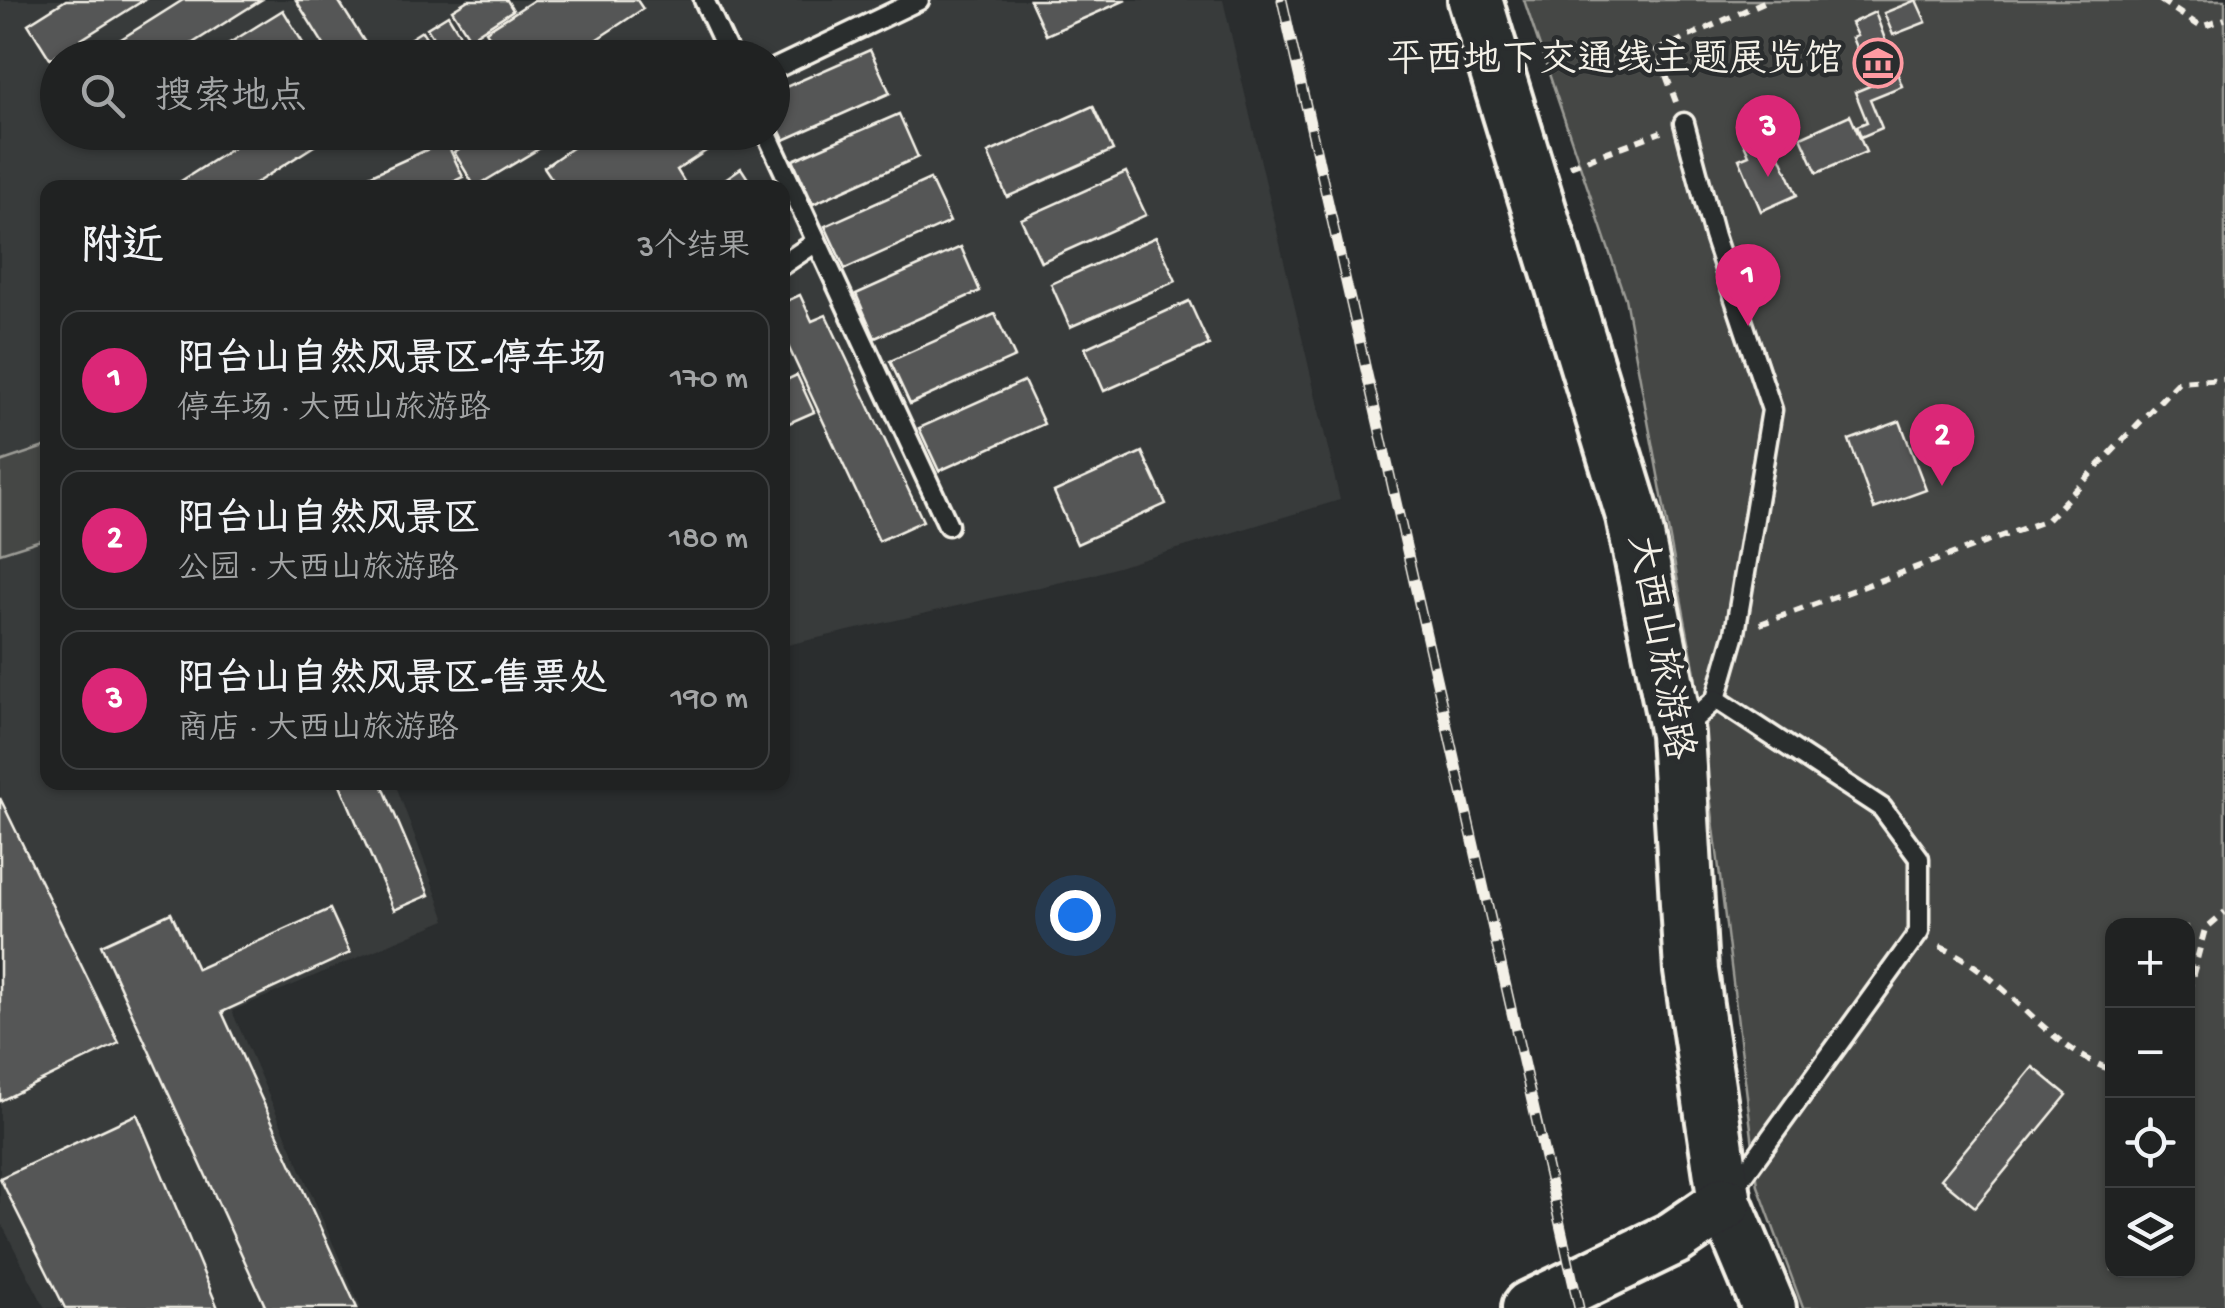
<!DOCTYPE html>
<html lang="zh">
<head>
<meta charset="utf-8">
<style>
	body { margin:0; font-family:"Gochi Hand","LXGW WenKai TC",sans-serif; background:#282a2a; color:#f1f3f6 }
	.controls { position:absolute; right:30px; bottom:30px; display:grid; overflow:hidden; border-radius:20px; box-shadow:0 2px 8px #0004 }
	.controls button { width:90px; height:90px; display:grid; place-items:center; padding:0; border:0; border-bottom:2px solid #3d3f40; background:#202222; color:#f1f3f6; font:50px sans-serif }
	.you { position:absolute; left:1075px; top:915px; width:35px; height:35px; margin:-25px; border:8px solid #fff; border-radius:50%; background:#1a73e8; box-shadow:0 0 0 15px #1a73e833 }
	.badge { display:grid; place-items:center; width:65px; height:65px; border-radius:50%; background:#db2777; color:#fff; font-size:32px; font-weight:700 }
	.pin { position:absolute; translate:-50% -82px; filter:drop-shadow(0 2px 5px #0008) }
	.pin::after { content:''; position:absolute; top:52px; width:35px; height:30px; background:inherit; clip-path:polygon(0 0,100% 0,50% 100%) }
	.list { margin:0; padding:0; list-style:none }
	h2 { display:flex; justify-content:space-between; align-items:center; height:130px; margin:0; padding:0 40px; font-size:42px }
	h2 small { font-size:32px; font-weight:400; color:#a2a4a5 }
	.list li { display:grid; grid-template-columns:65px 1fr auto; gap:30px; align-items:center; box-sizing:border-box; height:140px; margin:0 20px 20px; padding:0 20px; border:2px solid #3d3f40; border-radius:20px }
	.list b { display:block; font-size:38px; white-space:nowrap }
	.list p { margin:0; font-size:32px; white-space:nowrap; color:#a2a4a5 }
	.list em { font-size:32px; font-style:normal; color:#a2a4a5 }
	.icon { flex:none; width:55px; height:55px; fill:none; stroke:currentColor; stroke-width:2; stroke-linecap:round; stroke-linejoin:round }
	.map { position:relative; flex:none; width:2225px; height:1308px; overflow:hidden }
	.search { position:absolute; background:#202222; box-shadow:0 2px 8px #0004; left:40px; top:40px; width:750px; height:110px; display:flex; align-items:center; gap:25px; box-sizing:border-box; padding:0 35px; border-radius:55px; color:#a2a4a5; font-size:38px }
	.panel { position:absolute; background:#202222; box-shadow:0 2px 8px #0004; left:40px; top:180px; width:750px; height:610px; border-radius:20px }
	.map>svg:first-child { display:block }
	.built { fill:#373a3a; fill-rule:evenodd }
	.green { fill:#444645; stroke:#9c9c96; stroke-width:2.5; fill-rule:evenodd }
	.building { fill:#555756; stroke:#f4f1e8; stroke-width:2.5 }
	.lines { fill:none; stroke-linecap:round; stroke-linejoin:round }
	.lane-casing { stroke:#f4f1e8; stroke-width:25 }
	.secondary-casing { stroke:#f4f1e8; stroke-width:60 }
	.path { stroke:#f4f1e8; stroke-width:6; stroke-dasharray:10 8; stroke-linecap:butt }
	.lane { stroke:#2a2d2e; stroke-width:18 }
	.secondary { stroke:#2a2d2e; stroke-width:52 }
	.rail-casing { stroke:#f4f1e8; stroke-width:11 }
	.rail { stroke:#2a2d2e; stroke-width:8; stroke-dasharray:22; stroke-linecap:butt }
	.labels { text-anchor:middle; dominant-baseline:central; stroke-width:9; stroke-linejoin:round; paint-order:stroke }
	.poi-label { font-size:38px; fill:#f4f1e8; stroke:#2a2d2e; text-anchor:end }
	.street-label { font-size:38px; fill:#f4f1e8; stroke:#2a2d2e }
</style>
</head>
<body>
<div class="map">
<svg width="2225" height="1308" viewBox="0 0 2225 1308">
	<rect width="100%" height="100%" fill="#2a2d2e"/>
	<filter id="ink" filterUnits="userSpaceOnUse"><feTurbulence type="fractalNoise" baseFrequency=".01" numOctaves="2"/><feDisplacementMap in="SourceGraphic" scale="20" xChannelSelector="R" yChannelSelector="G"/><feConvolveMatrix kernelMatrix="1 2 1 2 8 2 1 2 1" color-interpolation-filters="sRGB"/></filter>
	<g filter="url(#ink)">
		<path class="built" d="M0,0h1223l117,500 -252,76 -305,70 -1,-458h-734v594l347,1 51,137 -214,91 129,297h-316l-45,-87zM58,58h714v74h-714z"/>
		<g class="green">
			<path d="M1524,0h701v1308h-422l-45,-122 -63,-513 -70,-375zM2112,926h76v344h-76z"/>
			<path d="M47,446v92l-47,15v-91z"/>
		</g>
		<g class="building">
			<path d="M66,0h78l-94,59 -22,-35z"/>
			<path d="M183,0h78l-92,58h-78z"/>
			<path d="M296,0h42l31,49 -13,9h-24z"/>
			<path d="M468,0h39l6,10 -43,28 -18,-28z"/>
			<path d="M534,0h103l6,9 -75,49h-65l-17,-27z"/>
			<path d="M1030,0h96l-80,35z"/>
			<path d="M1916,0l10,22 -33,13 -9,-22z"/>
			<path d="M283,10l23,38 -15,10h-86z"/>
			<path d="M1875,12l27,74 -32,13 12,29 -21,9 -4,-11 10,-4 -12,-30 17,-7 -20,-47 5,-2 -6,-13z"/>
			<path d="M448,15l16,26 -21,13 -16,-26z"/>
			<path d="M422,31l16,25 -50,2 -2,-4z"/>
			<path d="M870,50l20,43 -106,47 -12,-26v-21z"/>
			<path d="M1093,106l20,44 -106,47 -19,-44z"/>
			<path d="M1771,110l13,30 -9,4 22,51 -36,16 -22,-52 10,-4 -13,-30z"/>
			<path d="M899,114l19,43 -105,47 -20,-44z"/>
			<path d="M1850,115l16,37 -49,21 -16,-36z"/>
			<path d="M258,132h78l-88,56h-78z"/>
			<path d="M488,132h56l6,10 -75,45 -21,-35z"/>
			<path d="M595,132h125l4,7 -47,31 11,18h-130l-14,-21z"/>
			<path d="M446,141l17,36 -23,11h-69l-4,-11z"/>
			<path d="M741,168l13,20h-42z"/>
			<path d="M1126,172l20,43 -105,47 -20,-43z"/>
			<path d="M930,179l20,43 -105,47 -20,-43z"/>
			<path d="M1156,237l20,44 -106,46 -19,-43z"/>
			<path d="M961,247l19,44 -105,47 -19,-44z"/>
			<path d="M800,295l12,26 14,-6 97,206 -44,20 -97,-208v-30z"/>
			<path d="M1189,301l20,44 -105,46 -19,-43z"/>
			<path d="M995,314l20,43 -105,47 -20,-43z"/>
			<path d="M797,375l17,37 -32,14v-44z"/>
			<path d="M1024,381l20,43 -105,47 -20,-43z"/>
			<path d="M1900,421l26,69 -52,19 -25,-69z"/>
			<path d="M1142,452l24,52 -89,40 -23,-52z"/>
			<path d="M339,782h42l48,113 -35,15z"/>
			<path d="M0,798l119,245 -119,58z"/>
			<path d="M330,909l20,44 -128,59 135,296h-91l-165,-363 70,-32 26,56z"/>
			<path d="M2033,1067l34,28 -92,112 -34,-28z"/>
			<path d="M137,1114l81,194h-153l-65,-130z"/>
		</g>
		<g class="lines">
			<g class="lane-casing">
				<g id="lane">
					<path d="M704,0l27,58"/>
					<path d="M772,70l147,-70"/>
					<path d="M1684,123l30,113 58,174 -37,223 -19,66 -31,28"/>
					<path d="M766,132l182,393"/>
					<path d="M782,265l34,-23"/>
					<path d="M1716,699l166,109 37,50v74l-184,255"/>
				</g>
			</g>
			<g class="secondary-casing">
				<g id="secondary">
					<path d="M1475,0l158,516 44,218 14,237 34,232 44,105"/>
					<path d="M1529,1308l145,-70 51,-35"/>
				</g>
			</g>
			<g class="path">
				<path d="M2160,0l41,27 24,-8"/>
				<path d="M1676,102l-19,-51 111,-51"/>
				<path d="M1570,166l91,-34"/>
				<path d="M1760,624l287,-104 131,-138 47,-3"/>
				<path d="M1940,947c67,27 102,99 172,123"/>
				<path d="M2188,993l17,-64 20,-17"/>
			</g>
			<use href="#lane" class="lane"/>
			<use href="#secondary" class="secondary"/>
			<g class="rail-casing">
				<path id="rail" d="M1282,0l297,1308"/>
			</g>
			<use href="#rail" class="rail"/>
		</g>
	</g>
	<defs>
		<g id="museum-ring" transform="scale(2.5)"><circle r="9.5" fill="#2a2d2e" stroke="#ff9aa2" stroke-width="1.5"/><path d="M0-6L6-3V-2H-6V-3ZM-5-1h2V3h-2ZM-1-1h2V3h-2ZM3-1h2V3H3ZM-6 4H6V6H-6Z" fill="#ff9aa2"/></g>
	</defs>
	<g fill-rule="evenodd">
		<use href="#museum-ring" x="1878" y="63"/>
	</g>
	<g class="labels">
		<g class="poi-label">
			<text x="1843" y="63">平西地下交通线主题展览馆</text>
		</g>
		<g class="street-label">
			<text transform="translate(1657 648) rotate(80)">大西山旅游路</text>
		</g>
	</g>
</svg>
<div class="controls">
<button>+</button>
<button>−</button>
<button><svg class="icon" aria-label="locate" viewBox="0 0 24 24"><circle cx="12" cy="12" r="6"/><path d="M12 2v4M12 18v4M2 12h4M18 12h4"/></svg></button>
<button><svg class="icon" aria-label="layers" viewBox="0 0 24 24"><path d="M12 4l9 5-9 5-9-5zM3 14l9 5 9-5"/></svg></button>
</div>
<div class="you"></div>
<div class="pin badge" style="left:1748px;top:326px">1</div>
<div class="pin badge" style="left:1942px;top:486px">2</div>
<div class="pin badge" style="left:1768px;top:177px">3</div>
<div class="search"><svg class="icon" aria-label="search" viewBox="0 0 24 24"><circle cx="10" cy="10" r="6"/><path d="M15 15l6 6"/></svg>搜索地点</div>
<section class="panel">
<h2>附近<small>3个结果</small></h2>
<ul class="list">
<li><span class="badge">1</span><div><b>阳台山自然风景区-停车场</b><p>停车场 · 大西山旅游路</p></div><em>170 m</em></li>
<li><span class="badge">2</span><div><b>阳台山自然风景区</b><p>公园 · 大西山旅游路</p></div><em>180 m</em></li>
<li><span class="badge">3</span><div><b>阳台山自然风景区-售票处</b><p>商店 · 大西山旅游路</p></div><em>190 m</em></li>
</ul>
</section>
</div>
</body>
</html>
